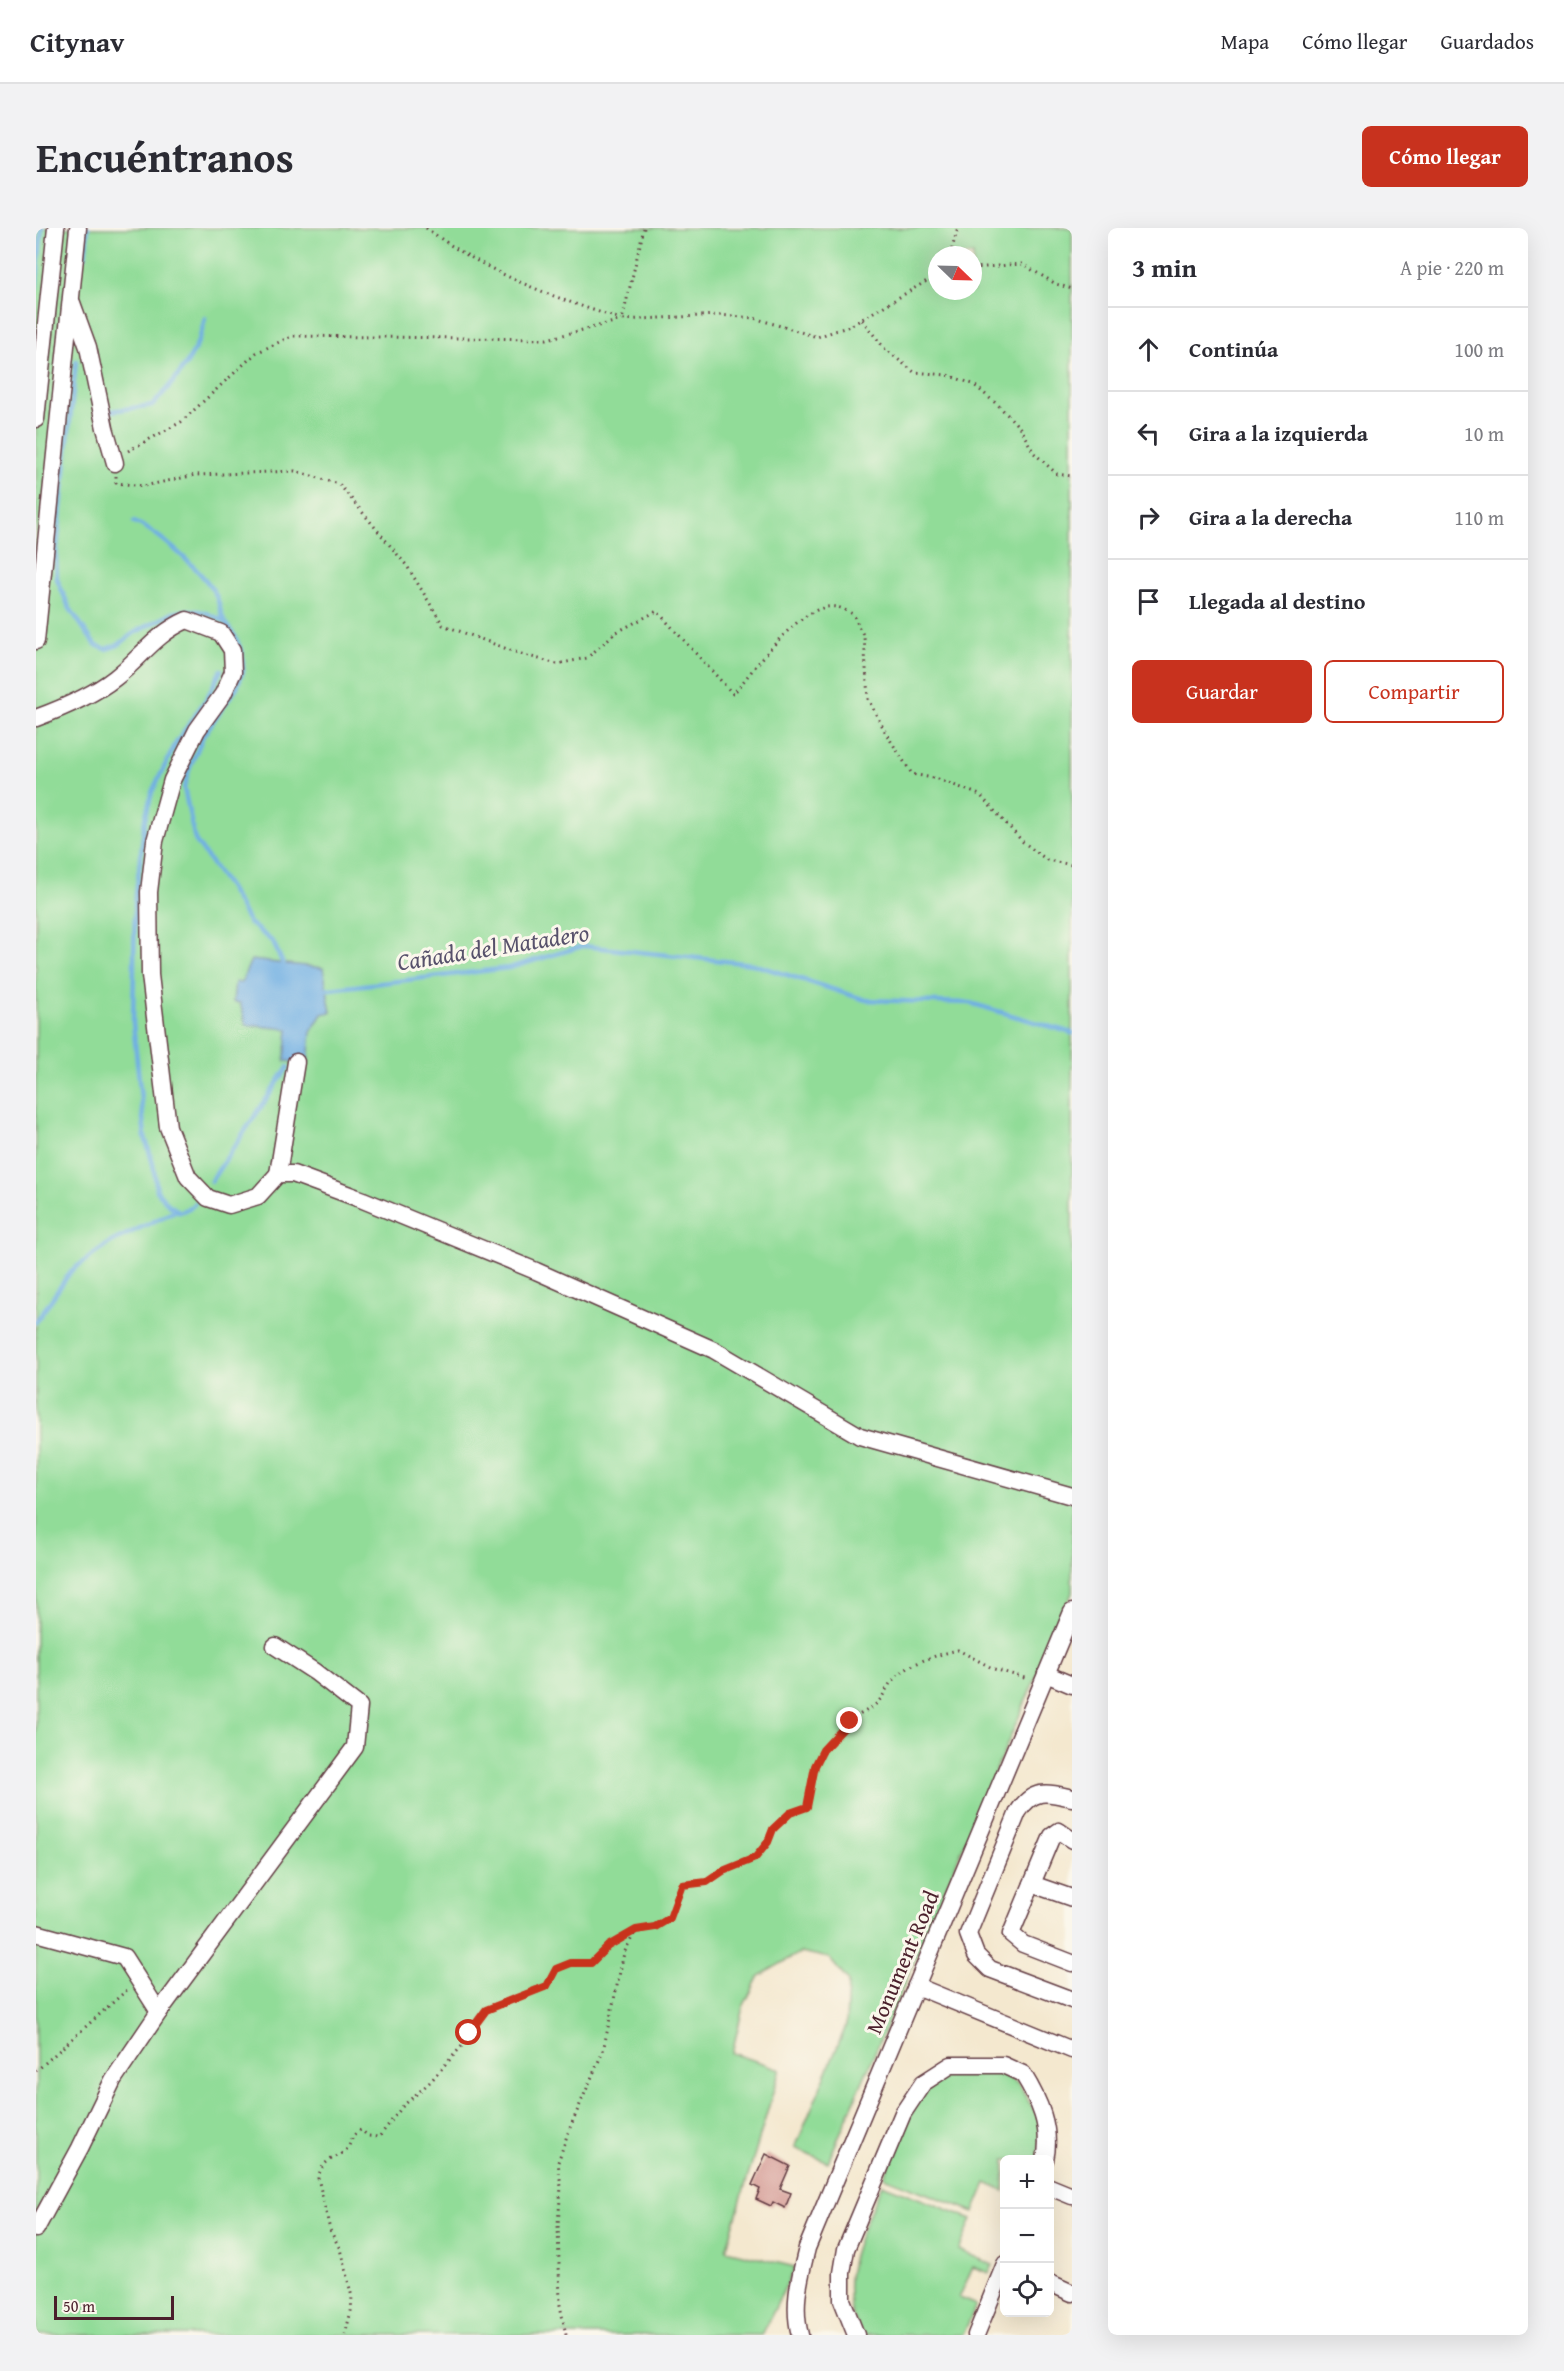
<!DOCTYPE html>
<html lang="es">
<head>
<meta charset="utf-8">
<style>
	body { margin:0; font-family:"Gentium Book Plus",serif; background:#f2f2f3; color:#2b2b33 }
	.controls { position:absolute; right:18px; bottom:18px; display:grid; overflow:hidden; border-radius:9px; box-shadow:0 6px 24px #0002 }
	.controls button { width:54px; height:54px; display:grid; place-items:center; padding:0; border:0; border-bottom:2px solid #e1e1e2; background:#fff; color:#2b2b33; font:30px sans-serif }
	.compass { position:absolute; left:892px; top:18px; width:54px; height:54px; border-radius:50%; background:#fff; box-shadow:0 6px 24px #0002; rotate:113deg }
	.scale { position:absolute; left:18px; bottom:15px; width:120px; box-sizing:border-box; padding-left:6px; border:3px solid #4a1f2b; border-top:0; font-size:16px; line-height:21px; white-space:nowrap; color:#4a1f2b; -webkit-text-stroke:4px #fbf7ec; paint-order:stroke }
	.stop { position:absolute; width:18px; height:18px; margin:-14px; border:4px solid #c8321e; border-radius:50%; background:#fff }
	.stop.end { background:#c8321e; border-color:#fff; box-shadow:0 2px 6px #0008 }
	.list { margin:0; padding:0; list-style:none }
	h2 { display:flex; justify-content:space-between; align-items:center; height:78px; margin:0; padding:0 24px; font-size:26px }
	h2 small { font-size:20px; font-weight:400; color:#7c7c81 }
	.list li { display:grid; grid-template-columns:39px 1fr auto; gap:18px; align-items:center; box-sizing:border-box; height:84px; padding:0 24px; border-top:2px solid #e1e1e2 }
	.list b { display:block; font-size:22px; white-space:nowrap }
	.list em { font-size:20px; font-style:normal; color:#7c7c81 }
	.actions { display:flex; gap:12px; padding:18px 24px }
	.actions a { flex:1; padding:14px 0; border:2px solid #c8321e; border-radius:9px; text-align:center; font-size:21px; color:#c8321e }
	.actions .main { background:#c8321e; color:#fff }
	.icon { flex:none; width:33px; height:33px; fill:none; stroke:currentColor; stroke-width:2; stroke-linecap:round; stroke-linejoin:round }
	.map { position:relative; flex:none; width:1036px; height:2107px; overflow:hidden; border-radius:9px }
	header { display:flex; align-items:center; gap:36px; box-sizing:border-box; height:84px; padding:0 30px; background:#fff; border-bottom:2px solid #e1e1e2 }
	header strong { font-size:28px }
	nav { display:flex; gap:33px; margin-inline-start:auto; font-size:21px }
	.intro { display:flex; align-items:center; justify-content:space-between; box-sizing:border-box; height:144px; padding:0 36px }
	h1 { margin:0; font-size:42px }
	.button { padding:15px 27px; border-radius:9px; background:#c8321e; color:#fff; font-size:21px; font-weight:700 }
	main { display:flex; gap:36px; padding:0 36px }
	aside { flex:1; background:#fff; border-radius:9px; box-shadow:0 6px 24px #0002 }
	.map>svg:first-child { display:block }
	.green { fill:#91dc98; stroke:#6e7e62; stroke-width:1.5; fill-rule:evenodd }
	.water { fill:#6fafe3; stroke:#5c6787; stroke-width:1.5 }
	.lines { fill:none; stroke-linecap:round; stroke-linejoin:round }
	.stream { stroke:#6fafe3; stroke-width:4.5 }
	.building { fill:#d1928c }
	.minor-casing { stroke:#643d44; stroke-width:19 }
	.path { stroke:#643d44; stroke-width:3; stroke-dasharray:1.5 4.5; stroke-linecap:butt }
	.minor { stroke:#fff; stroke-width:16 }
	.route { stroke:#c8321e; stroke-width:8 }
	.labels { text-anchor:middle; dominant-baseline:central; stroke-width:6; stroke-linejoin:round; paint-order:stroke }
	.street-label { font-size:22px; fill:#4a1f2b; stroke:#fbf7ec }
	.water-label { font-size:24px; font-style:italic; fill:#57516b; stroke:#fbf7ec }
</style>
</head>
<body>
<header>
<strong>Citynav</strong>
<nav><a>Mapa</a><a>Cómo llegar</a><a>Guardados</a></nav>
</header>
<div class="intro"><h1>Encuéntranos</h1><a class="button">Cómo llegar</a></div>
<main>
<div class="map">
<svg width="1036" height="2107" viewBox="0 0 1036 2107">
	<rect width="100%" height="100%" fill="#fbf7ec"/>
	<filter id="ink" filterUnits="userSpaceOnUse"><feTurbulence type="fractalNoise" baseFrequency=".0167" numOctaves="2"/><feDisplacementMap in="SourceGraphic" scale="12" xChannelSelector="R" yChannelSelector="G"/><feConvolveMatrix kernelMatrix="1 2 1 2 8 2 1 2 1" color-interpolation-filters="sRGB"/></filter>
	<filter id="wash" filterUnits="userSpaceOnUse"><feTurbulence type="fractalNoise" baseFrequency=".008" numOctaves="4" result="noise"/><feDisplacementMap in="SourceGraphic" scale="24" xChannelSelector="R" yChannelSelector="G"/><feGaussianBlur stdDeviation="1.35" result="paint"/><feColorMatrix in="noise" values="0 0 0 0 0 0 0 0 0 0 0 0 0 0 0 0 0 1.4 0 .05"/><feComposite in="paint" operator="in"/></filter>
	<g filter="url(#wash)">
		<rect width="100%" height="100%" fill="#f4e8cf"/>
		<g class="green">
			<path d="M0,0h1036v1365l-244,569 -33,-14 51,-122 2,-45 -19,-23 -28,-6 -42,24 -16,31 -11,46 48,16 -54,181 69,17 -33,68h-726zM901,27h36v36h-36z"/>
			<path d="M952,1842l14,4 15,9 23,36 -2,40 -33,1 -1,31 -18,-8 -12,29 -90,-35c16,-36 30,-97 76,-105 9,-2 19,-1 28,-2z"/>
			<path d="M846,1956l90,35 -13,31 34,15 -4,8 -16,-6 -14,31 17,7 -13,30h-101c-4,-8 -9,-17 -11,-26 -10,-45 14,-85 31,-125z"/>
		</g>
		<path class="water" d="M215,732l72,8 8,44 -9,2 -11,18 -3,31 -23,-2 3,-32 -42,-4 -6,-22 -7,-1 2,-20 6,1z"/>
		<g class="lines">
			<g class="stream">
				<path d="M49,29l3,-29"/>
				<path d="M0,60l6,-60"/>
				<path d="M40,133l-20,196 1,22 12,28 26,38 11,4 12,-4 16,-12 39,-20 16,-3 15,2 20,9 11,15 7,17 1,18 -6,16 -34,49 -14,34 -5,18 11,52 34,48 20,35 24,19 11,24"/>
				<path d="M75,183l42,-6c26,-30 44,-48 52,-87"/>
				<path d="M98,294c22,8 74,53 83,76 3,7 3,15 7,22"/>
				<path d="M285,762l188,-22 74,-22 170,18 113,36 104,3 102,30"/>
				<path d="M175,953l77,-114"/>
				<path d="M159,975l-4,4 -11,5 -11,-7 -12,-14 -4,-27 -8,-27 -12,-114 2,-120 10,-84 7,-27 24,-49 32,-47 13,-26"/>
				<path d="M0,1094l35,-51 40,-29 66,-32"/>
			</g>
		</g>
		<g id="blocks">
			<path class="building" d="M730,1926l24,12 -10,23 11,4 -6,15 -12,-6 -2,4 -15,-7 4,-10 -8,-4z"/>
		</g>
	</g>
	<g filter="url(#ink)">
		<use href="#blocks" fill-opacity="0" stroke="#643d44" stroke-width="1.5"/>
		<g class="lines">
			<g class="minor-casing">
				<g id="minor">
					<path d="M36,75l16,44 17,81 10,35"/>
					<path d="M0,191l20,-191"/>
					<path d="M0,413l42,-413"/>
					<path d="M0,490c27,-10 56,-22 79,-40 26,-20 40,-44 72,-58l34,13 11,17 1,22 -10,22 -26,36 -25,50 -17,61 -6,51 1,83 18,152 20,50 20,21 21,7 29,-9 20,-22h15l70,26 173,71 178,79 146,86 212,60"/>
					<path d="M242,946l18,-112"/>
					<path d="M1010,1446l26,11"/>
					<path d="M1036,1570c-25,-6 -39,-10 -54,14l-50,122 8,21 14,14 82,31"/>
					<path d="M1036,1612l-13,-9 -7,5 -41,98 12,10 49,19"/>
					<path d="M996,1656l40,14"/>
					<path d="M0,1705l88,24 35,55"/>
					<path d="M880,1758l156,64"/>
					<path d="M1014,1959l22,9"/>
					<path d="M0,2001l44,-81 33,-68 46,-68 196,-265 4,-41 -44,-34 -40,-26"/>
					<path d="M1014,2055l22,10"/>
					<path d="M764,2107c-8,-30 0,-58 7,-87l265,-636"/>
					<path d="M820,2107l-14,-35v-27l4,-24 57,-136 20,-30 28,-18h52l20,9c16,26 29,54 22,86"/>
					<path d="M940,2107l29,-71"/>
				</g>
			</g>
			<g class="path">
				<path d="M390,0c57,43 127,70 195,91"/>
				<path d="M608,0l-22,92 97,-5 35,3 63,19 33,-11 87,-51"/>
				<path d="M914,27l8,-27"/>
				<path d="M937,40l49,-4 34,20 16,5"/>
				<path d="M826,92l23,29 29,23 33,3 26,9 26,22 21,22 14,25 23,21 15,2"/>
				<path d="M92,223l53,-29 75,-69 36,-17 255,3 75,-19"/>
				<path d="M80,248v7l28,3 52,-11 99,-4 44,13 68,82 36,59 75,28 39,11 30,-6 28,-25 42,-22 76,83c21,-24 68,-93 103,-87 6,1 12,5 17,7l11,23 4,62 19,36 25,39 26,5 42,16 43,47 24,18 25,5"/>
				<path d="M0,1843l92,-82"/>
				<path d="M309,2107l6,-24 1,-14 -12,-48 -10,-19 -12,-52c5,-21 18,-18 28,-28 6,-7 5,-16 15,-20l7,6 11,1 23,-30 28,-25 31,-35 12,-22 13,-15 61,-24 9,-17 6,-4 29,-2 17,-17 26,-15"/>
				<path d="M530,2107l-6,-30 -2,-81 3,-37 -3,-25 11,-32 34,-79 21,-98 12,-23c36,-6 34,-13 46,-45l25,-3 16,-11 32,-13 13,-16 5,-13 17,-16 17,-6c8,-41 11,-55 42,-85 9,-8 22,-12 30,-21 5,-6 8,-14 13,-20 16,-18 44,-26 66,-31l36,19 34,10"/>
			</g>
			<use href="#minor" class="minor"/>
		</g>
	</g>
	<g class="lines" filter="url(#ink)">
		<path class="route" d="M433,1805l17,-23 61,-24 9,-17 15,-6h20l17,-17 28,-16 19,-3 15,-9 12,-33 25,-3 16,-11 32,-13 13,-16 5,-13 17,-16 17,-6 8,-41 8,-16 27,-29"/>
	</g>
	<g class="labels">
		<g class="street-label">
			<text transform="translate(866 1734) rotate(-67)">Monument Road</text>
		</g>
		<g class="water-label">
			<text transform="translate(457 719) rotate(-9)">Cañada del Matadero</text>
		</g>
	</g>
</svg>
<div class="controls">
<button>+</button>
<button>−</button>
<button><svg class="icon" aria-label="locate" viewBox="0 0 24 24"><circle cx="12" cy="12" r="6"/><path d="M12 2v4M12 18v4M2 12h4M18 12h4"/></svg></button>
</div>
<svg class="compass" viewBox="-18 -18 36 36"><path d="M0-13l5 13h-10z" fill="#e53935"/><path d="M0 13l5-13h-10z" fill="#7c7c81"/></svg>
<div class="scale">50 m</div>
<div class="stop" style="left:433px;top:1805px"></div>
<div class="stop end" style="left:814px;top:1493px"></div>
</div>
<aside>
<h2>3 min<small>A pie · 220 m</small></h2>
<ul class="list">
<li><svg class="icon" aria-label="ahead" viewBox="0 0 24 24"><path d="M12 20V5M6 11l6-6 6 6"/></svg><div><b>Continúa</b></div><em>100 m</em></li>
<li><svg class="icon" aria-label="left" viewBox="0 0 24 24"><path d="M17 20v-9H6M10 6l-5 5 5 5"/></svg><div><b>Gira a la izquierda</b></div><em>10 m</em></li>
<li><svg class="icon" aria-label="right" viewBox="0 0 24 24"><path d="M7 20v-9h11M14 6l5 5-5 5"/></svg><div><b>Gira a la derecha</b></div><em>110 m</em></li>
<li><svg class="icon" aria-label="arrive" viewBox="0 0 24 24"><path d="M6 21V4h12l-3 4 3 4H6"/></svg><div><b>Llegada al destino</b></div></li>
</ul>
<div class="actions"><a class="main">Guardar</a><a>Compartir</a></div>
</aside>
</main>
</body>
</html>
